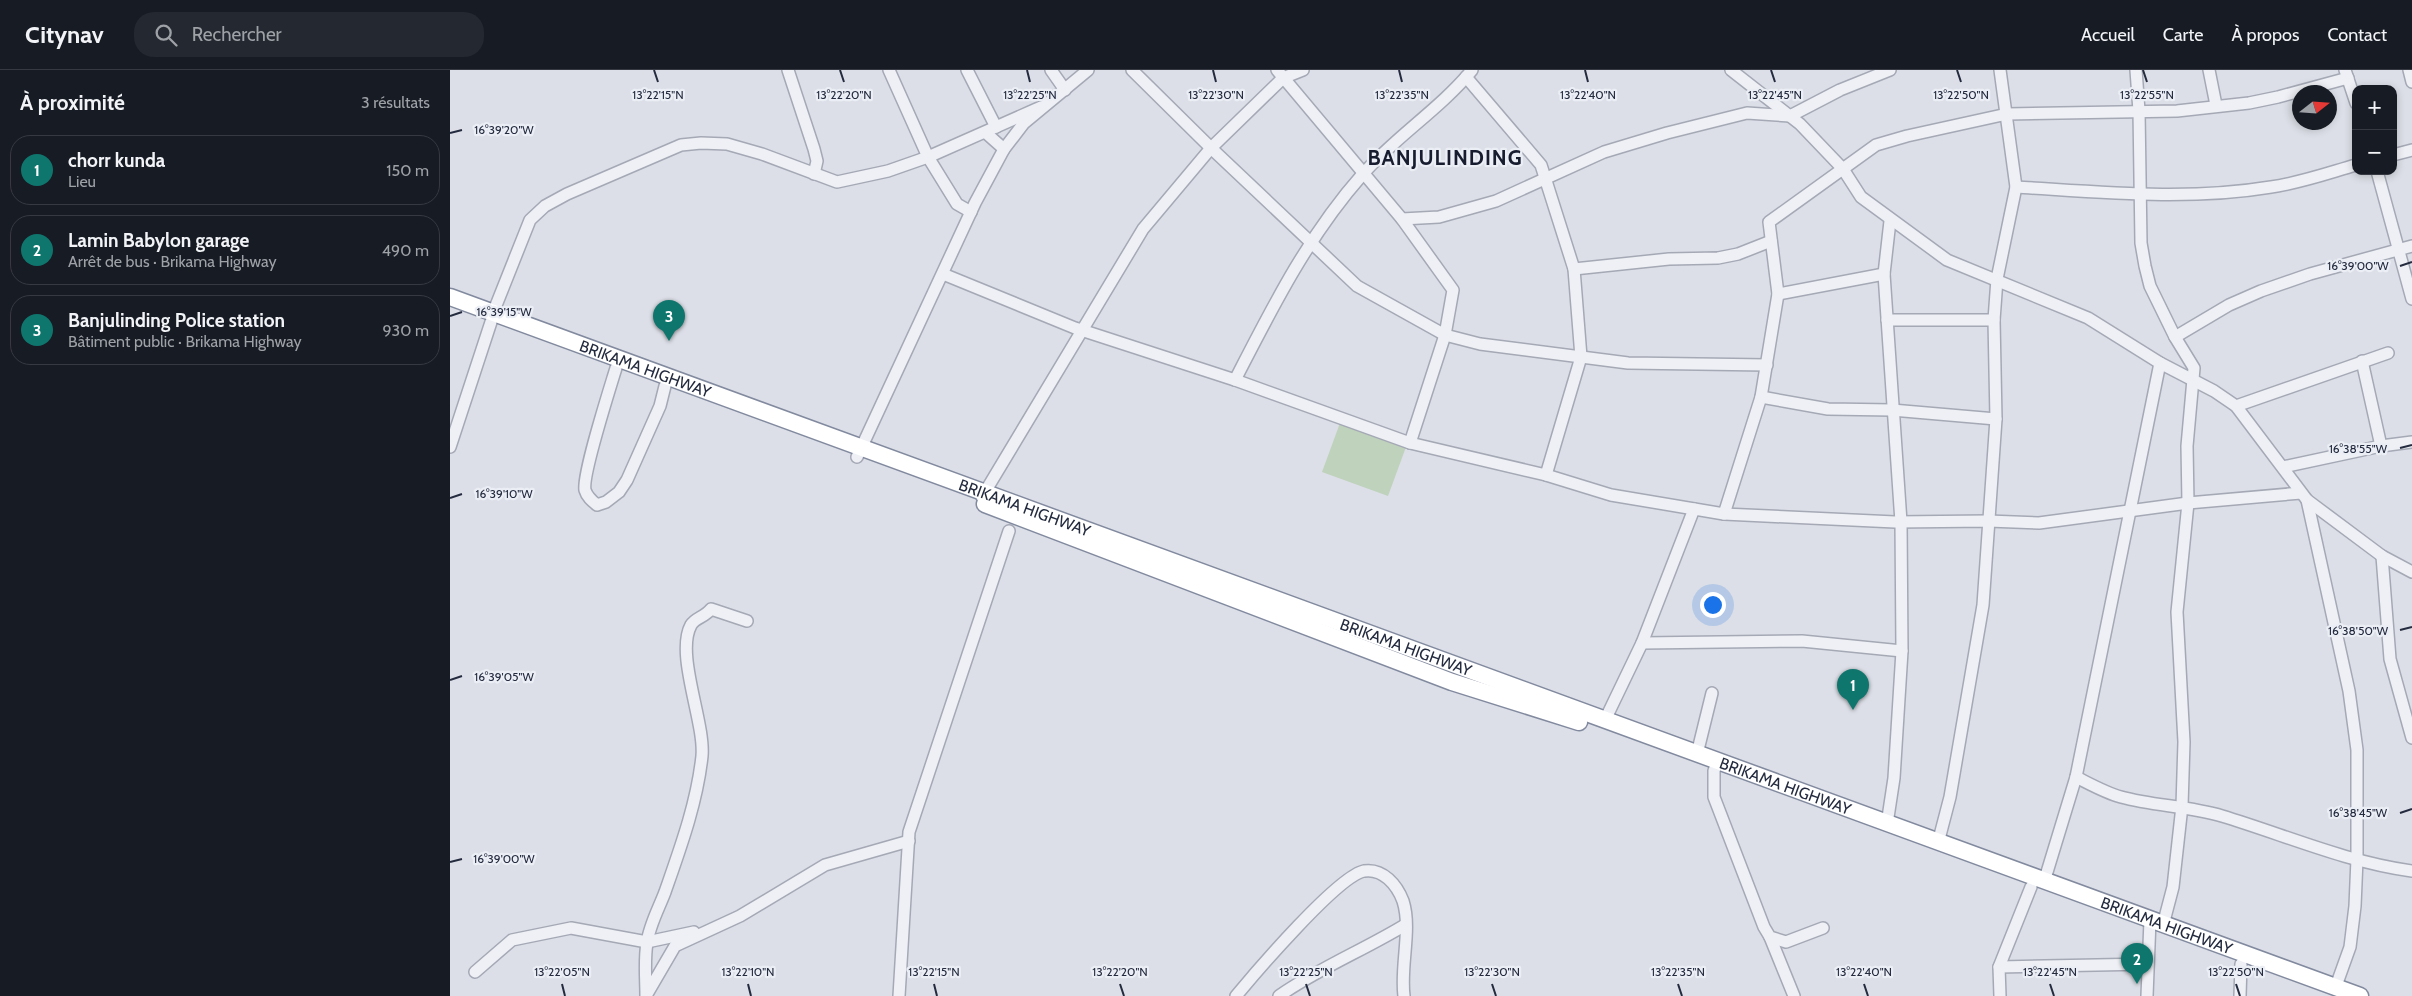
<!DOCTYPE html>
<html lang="fr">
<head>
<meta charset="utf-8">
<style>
	body { margin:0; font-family:Cabin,sans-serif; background:#242831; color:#f1f3f6 }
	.controls { position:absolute; right:15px; top:15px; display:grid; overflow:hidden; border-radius:10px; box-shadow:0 2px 8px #0003 }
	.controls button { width:45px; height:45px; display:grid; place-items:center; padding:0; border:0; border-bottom:1px solid #363941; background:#171b24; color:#f1f3f6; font:25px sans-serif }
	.compass { position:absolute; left:1842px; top:15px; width:45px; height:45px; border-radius:50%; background:#171b24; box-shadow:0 2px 8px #0003; rotate:73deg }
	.you { position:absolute; left:1262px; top:534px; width:18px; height:18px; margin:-12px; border:4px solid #fff; border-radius:50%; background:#1a73e8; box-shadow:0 0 0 8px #1a73e833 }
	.badge { display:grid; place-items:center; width:32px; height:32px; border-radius:50%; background:#0f766e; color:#fff; font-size:16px; font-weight:700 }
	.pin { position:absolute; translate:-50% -41px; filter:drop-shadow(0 1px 2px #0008) }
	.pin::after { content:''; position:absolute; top:26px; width:18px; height:15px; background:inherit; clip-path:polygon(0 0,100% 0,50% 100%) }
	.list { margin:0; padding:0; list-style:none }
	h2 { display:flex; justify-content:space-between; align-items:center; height:65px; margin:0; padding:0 20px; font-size:21px }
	h2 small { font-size:16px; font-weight:400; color:#9ea1a6 }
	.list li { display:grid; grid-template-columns:32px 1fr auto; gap:15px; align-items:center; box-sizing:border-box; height:70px; margin:0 10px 10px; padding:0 10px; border:1px solid #363941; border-radius:20px }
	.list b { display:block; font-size:19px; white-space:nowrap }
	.list p { margin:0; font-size:16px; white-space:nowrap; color:#9ea1a6 }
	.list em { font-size:16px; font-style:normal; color:#9ea1a6 }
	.icon { flex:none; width:28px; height:28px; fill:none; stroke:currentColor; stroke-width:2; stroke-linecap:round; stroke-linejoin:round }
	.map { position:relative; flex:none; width:1962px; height:926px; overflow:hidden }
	header { display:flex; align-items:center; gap:30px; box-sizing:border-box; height:70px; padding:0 25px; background:#171b24; border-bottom:1px solid #363941 }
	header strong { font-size:24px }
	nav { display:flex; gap:28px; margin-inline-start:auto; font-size:18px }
	.search { width:350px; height:45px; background:#242831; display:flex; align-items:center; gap:12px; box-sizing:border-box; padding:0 18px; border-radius:20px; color:#9ea1a6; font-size:19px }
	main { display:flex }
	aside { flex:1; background:#171b24 }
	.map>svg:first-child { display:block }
	.green { fill:#bfd2bc }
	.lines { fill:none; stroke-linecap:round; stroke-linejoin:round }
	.minor-casing { stroke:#a5a9b5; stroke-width:14 }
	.highway-casing { stroke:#828a9f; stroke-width:19 }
	.minor { stroke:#eef0f5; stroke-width:11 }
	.highway { stroke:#fff; stroke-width:16 }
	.ticks { fill:none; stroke:#242b3f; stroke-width:2 }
	.labels { text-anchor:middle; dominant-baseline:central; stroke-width:4.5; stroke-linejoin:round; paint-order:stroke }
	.street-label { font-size:16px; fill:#242b3f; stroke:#ebeef5 }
	.district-label { font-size:21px; font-weight:bold; letter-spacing:1px; fill:#171c2f; stroke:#ebeef5 }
	.ticks-label { font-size:12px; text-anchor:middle; fill:#242b3f; stroke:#ebeef5; stroke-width:4.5; stroke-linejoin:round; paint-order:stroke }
</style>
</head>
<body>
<header>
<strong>Citynav</strong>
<div class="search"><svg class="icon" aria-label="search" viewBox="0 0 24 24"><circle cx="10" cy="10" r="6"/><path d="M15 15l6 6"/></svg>Rechercher</div>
<nav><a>Accueil</a><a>Carte</a><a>À propos</a><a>Contact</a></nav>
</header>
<main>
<aside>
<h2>À proximité<small>3 résultats</small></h2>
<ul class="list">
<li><span class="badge">1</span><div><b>chorr kunda</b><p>Lieu</p></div><em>150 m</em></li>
<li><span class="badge">2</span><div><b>Lamin Babylon garage</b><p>Arrêt de bus · Brikama Highway</p></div><em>490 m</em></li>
<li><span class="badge">3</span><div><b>Banjulinding Police station</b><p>Bâtiment public · Brikama Highway</p></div><em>930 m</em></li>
</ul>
</aside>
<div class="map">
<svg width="1962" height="926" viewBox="0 0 1962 926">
	<rect width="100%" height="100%" fill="#dcdfe7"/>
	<path class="green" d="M890,353l66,24 -18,49 -66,-24z"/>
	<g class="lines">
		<g class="minor-casing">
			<g id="minor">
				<path d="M338,0l26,79 3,12 -3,13"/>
				<path d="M439,0l39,87 29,47 14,8"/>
				<path d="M517,0l29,57"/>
				<path d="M601,0l14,20"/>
				<path d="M682,0l79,78 146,138 88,49 35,9 148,19 139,2"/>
				<path d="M827,0l125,149 51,71 -8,45 -35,108"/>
				<path d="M1281,0l69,54 43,45 18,28 86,63 141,58 72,45 54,28 22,15 71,94 75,56 30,16"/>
				<path d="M1686,0l3,41 2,132 4,23 5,20 25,51 19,31 -7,78 1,57 -11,109 7,130 -2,64 -9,81 -10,38"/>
				<path d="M1759,0l7,35"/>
				<path d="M1895,0l11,33"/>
				<path d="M1959,0l3,12"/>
				<path d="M1016,7l75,88 33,104 7,88 -35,118"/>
				<path d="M536,63l18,16"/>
				<path d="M1943,85l19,-5"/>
				<path d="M1927,101l35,128"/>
				<path d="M1566,117c84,5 171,14 255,0 29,-4 57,-14 85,-22"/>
				<path d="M952,149l37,-2 57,-16 108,-49 63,-19 80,-20 43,3 50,-26 50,-20"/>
				<path d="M1124,199l95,-10 49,-1 20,-4 33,-13"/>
				<path d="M493,204l132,54 160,52 175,63 136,32 65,20 113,19 171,8 93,-1 51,2 149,-20 113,-10"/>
				<path d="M1328,224l106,-20"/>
				<path d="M43,243l37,-93 15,-14 22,-12 114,-49 20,-2 26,1 35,10 75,28 51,-11 40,-14 113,-50"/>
				<path d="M1437,250h107"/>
				<path d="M1725,267l54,-32 32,-14 49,-17 102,-28"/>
				<path d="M1912,291l19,85"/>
				<path d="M166,298c-6,20 -34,107 -31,122 2,7 7,11 12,15l9,-3 13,-10 8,-12 33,-74 5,-20"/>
				<path d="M785,310c37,-72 73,-144 127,-205 33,-38 78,-66 110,-105"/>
				<path d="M1311,327l67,12 64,1 104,9"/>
				<path d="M1786,336l152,-53"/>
				<path d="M0,377l41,-125"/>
				<path d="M407,387l118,-254 29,-54 20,-26 64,-53"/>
				<path d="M1833,397l98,-21 31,-4"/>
				<path d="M532,427l161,-268 68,-81 72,-70 20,-8"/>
				<path d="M1857,430l42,191 8,59v109l-2,47 -5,41 -14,39"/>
				<path d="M1274,444l37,-117 17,-103 -9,-72 107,-77 31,-9 100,-22 170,-3 72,-8 29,-6 70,-19"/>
				<path d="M1932,486l8,103 22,79"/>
				<path d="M1192,573l160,-2 100,10"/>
				<path d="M1155,650l37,-77 52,-134"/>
				<path d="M1247,684l15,-61"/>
				<path d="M1267,692l-3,9v26l50,130 6,10 16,5 37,-14"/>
				<path d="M1626,707c14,7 30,16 45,20 33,9 68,9 101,19 63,19 124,46 190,55"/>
				<path d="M1437,754l7,-46 8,-127 -1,-129 -17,-248 6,-53"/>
				<path d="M1488,773l12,-46 33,-192 13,-186 -2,-99 3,-41 19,-92 -16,-117"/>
				<path d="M1594,812l32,-105 84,-414"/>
				<path d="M1320,867l24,59"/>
				<path d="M1549,897l149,-3"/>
				<path d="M25,902l37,-32 59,-12 76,14 47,-10"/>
				<path d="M197,924l28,-48 65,-30 85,-51 84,-24"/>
				<path d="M196,926c0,-17 -2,-36 1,-53 2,-17 12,-35 18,-51 15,-43 32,-89 37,-136 3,-34 -27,-102 -11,-131 4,-7 14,-8 20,-16l36,12"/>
				<path d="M449,926l10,-164 100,-301"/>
				<path d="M786,926c20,-24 102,-120 128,-125 19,-3 33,14 39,30 9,28 -3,65 1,95"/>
				<path d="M829,926c40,-28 85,-46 126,-71"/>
				<path d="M1550,926l-1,-29 32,-80"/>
				<path d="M1697,926l3,-76"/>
				<path d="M1790,926l1,-32"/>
			</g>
		</g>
		<g class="highway-casing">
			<g id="highway">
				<path id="s1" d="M0,227l1910,699"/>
				<path d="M535,434l467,178 127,40"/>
			</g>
		</g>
		<use href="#minor" class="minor"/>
		<use href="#highway" class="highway"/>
	</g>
	<path class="ticks" d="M204,0l4,12M390,0l4,12M577,0l3,12M763,0l3,12M949,0l3,12M1135,0l3,12M1321,0l4,12M1507,0l4,12M1693,0l4,12M0,63l12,-3M1950,196l12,-4M0,246l12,-4M1950,378l12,-3M0,428l12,-4M1950,560l12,-3M0,610l12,-4M1950,743l12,-4M0,792l12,-3M112,914l3,12M298,914l3,12M484,914l3,12M670,914l4,12M856,914l4,12M1042,914l4,12M1228,914l4,12M1414,914l4,12M1600,914l4,12M1786,914l4,12"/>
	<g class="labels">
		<g class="street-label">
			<text stroke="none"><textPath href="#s1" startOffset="208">BRIKAMA HIGHWAY</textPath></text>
			<text stroke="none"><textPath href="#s1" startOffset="612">BRIKAMA HIGHWAY</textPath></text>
			<text stroke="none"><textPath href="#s1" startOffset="1018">BRIKAMA HIGHWAY</textPath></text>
			<text stroke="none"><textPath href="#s1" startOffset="1422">BRIKAMA HIGHWAY</textPath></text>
			<text stroke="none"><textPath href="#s1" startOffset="1828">BRIKAMA HIGHWAY</textPath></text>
		</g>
		<g class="district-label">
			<text x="995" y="87">BANJULINDING</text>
		</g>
	</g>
	<g class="ticks-label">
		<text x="208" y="29">13°22'15"N</text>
		<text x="394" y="29">13°22'20"N</text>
		<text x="580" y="29">13°22'25"N</text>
		<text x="766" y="29">13°22'30"N</text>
		<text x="952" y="29">13°22'35"N</text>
		<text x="1138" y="29">13°22'40"N</text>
		<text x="1325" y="29">13°22'45"N</text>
		<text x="1511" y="29">13°22'50"N</text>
		<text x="1697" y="29">13°22'55"N</text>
		<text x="54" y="64">16°39'20"W</text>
		<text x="1908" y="200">16°39'00"W</text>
		<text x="54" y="246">16°39'15"W</text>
		<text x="1908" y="383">16°38'55"W</text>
		<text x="54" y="428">16°39'10"W</text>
		<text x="1908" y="565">16°38'50"W</text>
		<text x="54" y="611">16°39'05"W</text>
		<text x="1908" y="747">16°38'45"W</text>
		<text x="54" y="793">16°39'00"W</text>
		<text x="112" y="906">13°22'05"N</text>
		<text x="298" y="906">13°22'10"N</text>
		<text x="484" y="906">13°22'15"N</text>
		<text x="670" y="906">13°22'20"N</text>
		<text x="856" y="906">13°22'25"N</text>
		<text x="1042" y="906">13°22'30"N</text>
		<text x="1228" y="906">13°22'35"N</text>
		<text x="1414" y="906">13°22'40"N</text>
		<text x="1600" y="906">13°22'45"N</text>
		<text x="1786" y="906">13°22'50"N</text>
	</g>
</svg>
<div class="controls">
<button>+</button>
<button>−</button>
</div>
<svg class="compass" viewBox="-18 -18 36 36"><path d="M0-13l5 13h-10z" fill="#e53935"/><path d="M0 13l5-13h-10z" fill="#9ea1a6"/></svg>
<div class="you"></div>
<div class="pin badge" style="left:1403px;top:640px">1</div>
<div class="pin badge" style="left:1687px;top:914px">2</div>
<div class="pin badge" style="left:219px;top:271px">3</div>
</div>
</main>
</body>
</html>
